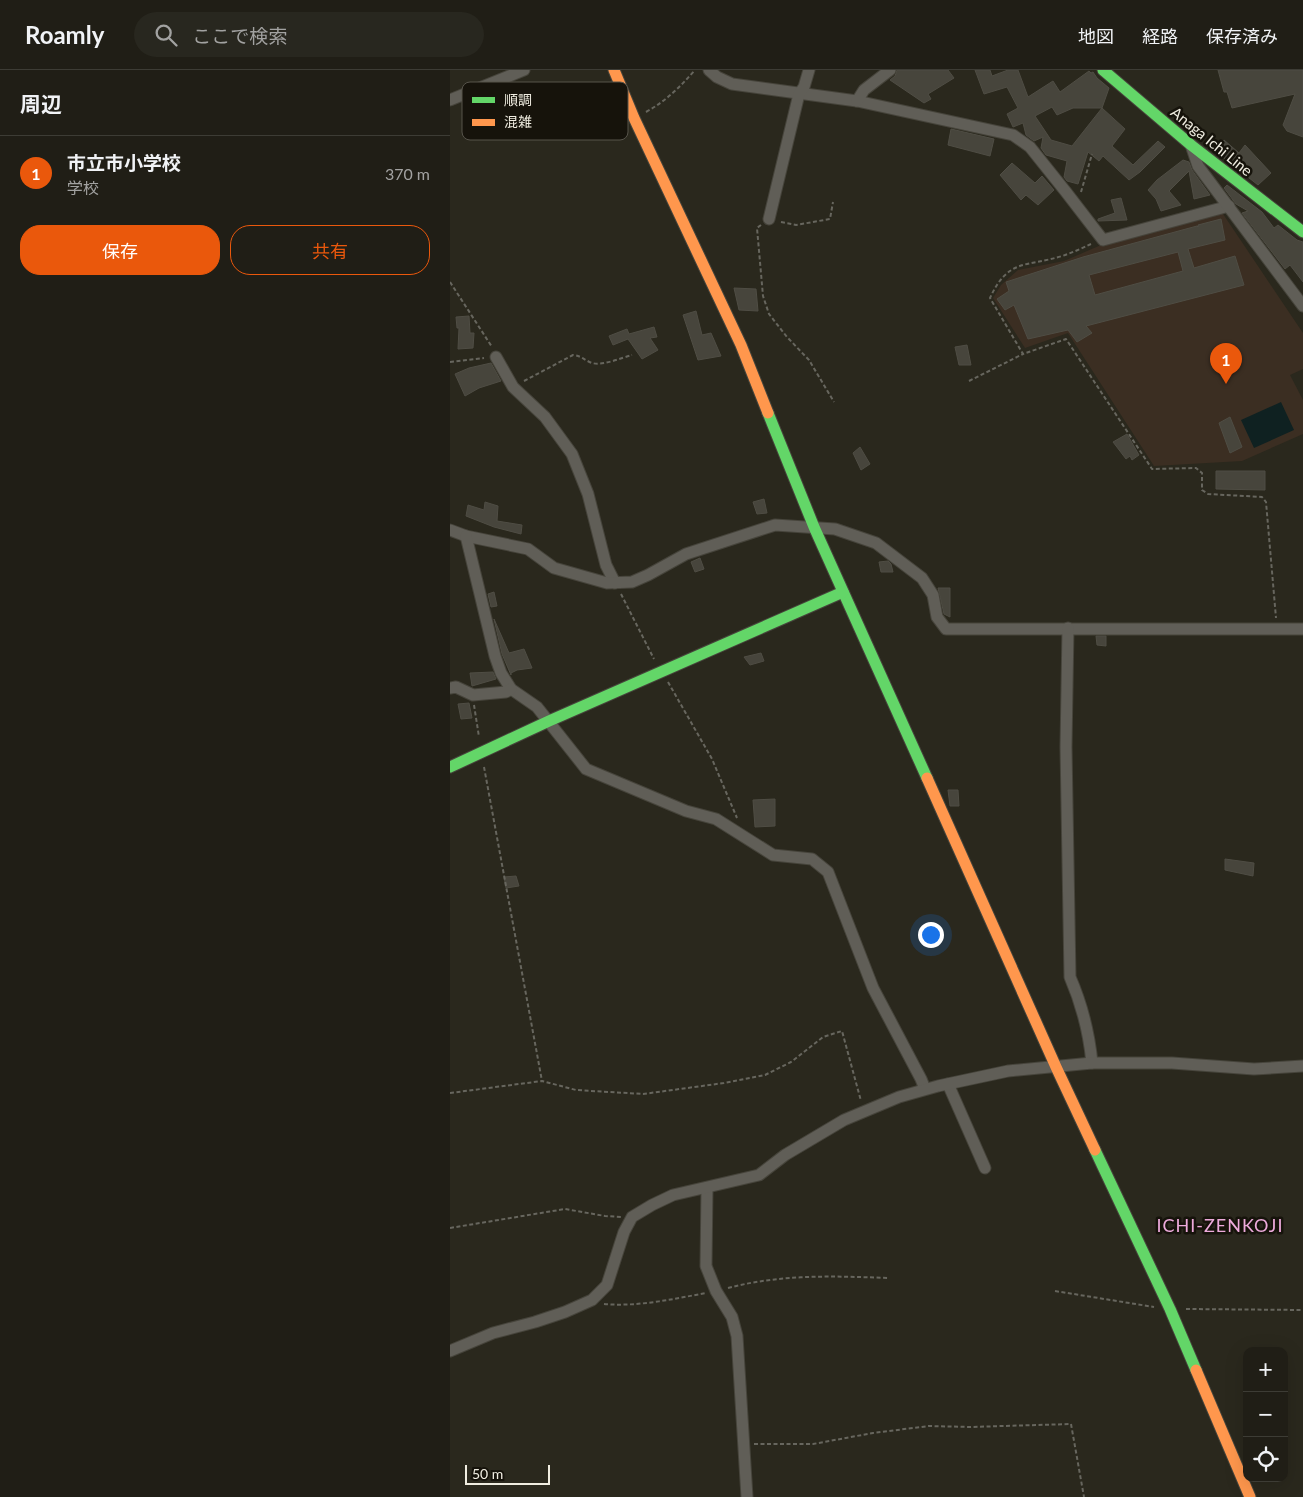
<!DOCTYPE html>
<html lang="ja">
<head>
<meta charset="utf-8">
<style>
	body { margin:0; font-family:Lato,"Noto Sans JP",sans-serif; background:#28271f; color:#f1f3f6 }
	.controls { position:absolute; right:15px; bottom:15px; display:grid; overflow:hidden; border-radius:10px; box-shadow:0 5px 20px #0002 }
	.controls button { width:45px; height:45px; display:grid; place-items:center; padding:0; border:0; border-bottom:1px solid #3d3c35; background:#201e16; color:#f1f3f6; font:25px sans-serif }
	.scale { position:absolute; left:15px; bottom:12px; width:85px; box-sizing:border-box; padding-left:5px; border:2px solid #f0ede1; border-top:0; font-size:14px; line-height:18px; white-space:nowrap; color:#f0ede1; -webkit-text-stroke:4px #16130b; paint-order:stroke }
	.you { position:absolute; left:480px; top:864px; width:18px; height:18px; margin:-12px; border:4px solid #fff; border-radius:50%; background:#1a73e8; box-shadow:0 0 0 8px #1a73e833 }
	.badge { display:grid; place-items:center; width:32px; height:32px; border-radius:50%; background:#ea580c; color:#fff; font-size:16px; font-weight:700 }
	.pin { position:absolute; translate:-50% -41px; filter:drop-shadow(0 1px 2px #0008) }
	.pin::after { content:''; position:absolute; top:26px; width:18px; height:15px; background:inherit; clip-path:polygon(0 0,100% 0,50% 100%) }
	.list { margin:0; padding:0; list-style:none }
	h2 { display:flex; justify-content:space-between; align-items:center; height:65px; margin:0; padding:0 20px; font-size:21px }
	h2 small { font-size:16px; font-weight:400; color:#a2a2a1 }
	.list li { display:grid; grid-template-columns:32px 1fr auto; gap:15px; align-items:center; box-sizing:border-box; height:75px; padding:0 20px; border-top:1px solid #3d3c35 }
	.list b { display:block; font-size:19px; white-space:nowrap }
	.list p { margin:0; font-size:16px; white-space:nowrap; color:#a2a2a1 }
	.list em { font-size:16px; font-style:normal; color:#a2a2a1 }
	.actions { display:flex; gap:10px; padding:15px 20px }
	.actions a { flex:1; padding:11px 0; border:1px solid #ea580c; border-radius:20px; text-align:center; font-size:18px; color:#ea580c }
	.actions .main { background:#ea580c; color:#fff }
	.icon { flex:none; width:28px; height:28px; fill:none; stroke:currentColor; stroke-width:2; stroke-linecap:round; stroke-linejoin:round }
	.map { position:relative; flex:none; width:853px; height:1427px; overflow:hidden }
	header { display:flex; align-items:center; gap:30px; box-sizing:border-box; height:70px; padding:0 25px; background:#201e16; border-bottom:1px solid #3d3c35 }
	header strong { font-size:24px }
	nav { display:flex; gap:28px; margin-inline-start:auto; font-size:18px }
	.search { width:350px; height:45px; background:#28271f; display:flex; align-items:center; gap:12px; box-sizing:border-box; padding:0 18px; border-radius:28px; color:#a2a2a1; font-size:19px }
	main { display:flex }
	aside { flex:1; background:#201e16 }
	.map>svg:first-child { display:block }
	.education { fill:#3b2e22 }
	.water { fill:#0f2121 }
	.building { fill:#47453c; stroke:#4f4d44; fill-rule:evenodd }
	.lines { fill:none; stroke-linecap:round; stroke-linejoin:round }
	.street-casing { stroke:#46443b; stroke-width:13 }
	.fast-casing { stroke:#46443b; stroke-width:13 }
	.slow-casing { stroke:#46443b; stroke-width:13 }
	.path { stroke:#67665e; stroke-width:2; stroke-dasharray:4 2.5; stroke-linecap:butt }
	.street { stroke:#605e57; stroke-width:11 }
	.fast { stroke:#63d668; stroke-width:11 }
	.slow { stroke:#ff974d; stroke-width:11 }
	.labels { text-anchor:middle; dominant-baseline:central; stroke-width:5; stroke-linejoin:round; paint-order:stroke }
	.street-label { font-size:15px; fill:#f0ede1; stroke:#16130b }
	.quarter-label { font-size:18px; letter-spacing:1px; fill:#edaadb; stroke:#16130b }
	.key { fill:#16130b; stroke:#57544b; stroke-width:1 }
	.key-label { font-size:14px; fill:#f0ede1 }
</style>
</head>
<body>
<header>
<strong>Roamly</strong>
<div class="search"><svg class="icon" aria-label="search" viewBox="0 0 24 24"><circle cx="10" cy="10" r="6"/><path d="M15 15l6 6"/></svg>ここで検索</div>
<nav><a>地図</a><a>経路</a><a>保存済み</a></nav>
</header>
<main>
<aside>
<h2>周辺<small></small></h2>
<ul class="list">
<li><span class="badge">1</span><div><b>市立市小学校</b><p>学校</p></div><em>370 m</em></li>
</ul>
<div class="actions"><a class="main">保存</a><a>共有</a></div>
</aside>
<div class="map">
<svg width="853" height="1427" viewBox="0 0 853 1427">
	<rect width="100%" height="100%" fill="#2a281d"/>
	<path class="education" d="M771,141l82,122v36l-13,6 13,25v34l-61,27 -88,5 -86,-133 -43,15 -32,-50 8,-13 17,-15 46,-9 44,-19z"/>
	<path class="water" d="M831,332l13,28 -40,18 -13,-28z"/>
	<g class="building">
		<path d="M447,0h51l6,8 -26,16 3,5 -7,4 -34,-23 5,-4z"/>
		<path d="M525,0h15l2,6 16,-6h10l10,27 25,-16 7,11 29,-21 2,2 2,-1 4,6 12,10 -7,20 23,21 -13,17 21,19 25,-24 7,6 -25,25 -11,8 -26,-24 -4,5 -11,-9 -10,32 -11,-3 -3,-4 3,-16 -21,-6 -5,-7 2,-11 -9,4 -8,-6 -3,-12 -10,4 -6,-13 11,-6 -11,-21 -23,7zM602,37l5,8 16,-7h29l-30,38 -21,-6 -16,-24z"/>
		<path d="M768,0h85v67l-16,-6 -4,-6 12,-31 -63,14 -5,-16h-3z"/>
		<path d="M501,59l43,10 -4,17 -42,-11z"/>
		<path d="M774,70l15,13 6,-8 26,28 -13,12 -43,-34z"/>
		<path d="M733,90l6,2 3,8 18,25 -16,4 -5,-28 -20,20 12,14 -20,6 -5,-12 -8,-9 9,-10z"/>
		<path d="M562,93l23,20 7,-7 12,14 -16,15 -12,-10 -5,5 -21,-25z"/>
		<path d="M777,115l35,27 12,16 4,-3 19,15 6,2v40l-13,-17 -5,4 -43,-56 6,-2 -12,-7 -12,-16z"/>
		<path d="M671,128l6,22 -29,1v-2l17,-6 -4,-13z"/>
		<path d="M771,149l4,21 -37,9 6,19 41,-12 9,29 -158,41 6,7 -15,9 -9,-12 -40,9 -14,-34 -9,5 -8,-11 12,-8 -3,-9 77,-25 114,-31 1,1v-2zM728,182l5,19 -88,24 -6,-20z"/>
		<path d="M284,218l22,1 2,22 -19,-1z"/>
		<path d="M246,241l6,24 9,-2 10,23 -23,4 -15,-45z"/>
		<path d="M19,246l1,17h4l-1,15 -15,1 1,-21h-2l-1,-11z"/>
		<path d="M204,257l3,10 -7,1 8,12 -16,9 -14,-20 -15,6 -4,-9 18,-7 2,5z"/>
		<path d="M517,275l4,20h-12l-4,-18z"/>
		<path d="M41,293l10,18 -22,7 -14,8 -10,-22 14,-6z"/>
		<path d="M780,347l12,30 -12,6 -11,-30z"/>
		<path d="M677,364l12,21 -7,5 -2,-4 -4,3 -13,-17z"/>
		<path d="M410,377l10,17 -9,6 -8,-17z"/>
		<path d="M766,401h49v19l-49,-1z"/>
		<path d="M314,429l3,14 -10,1 -4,-12z"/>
		<path d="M35,432l13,4 -1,15 25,4 -1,9 -27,-7 -28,-11 2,-11 16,5z"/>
		<path d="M250,488l4,11 -9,3 -4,-10z"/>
		<path d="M438,491l3,3 2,8h-12l-2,-10z"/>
		<path d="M488,518h12v29l-6,-3z"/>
		<path d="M44,522l3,14 -6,1 -3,-13z"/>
		<path d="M44,549l15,34 15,-4 8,19 -15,2 -6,3v2l-9,-21z"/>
		<path d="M646,566h10v10l-9,-1z"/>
		<path d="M311,583l3,8 -14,4 -6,-8z"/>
		<path d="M43,602l3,7 -24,7 -2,-13z"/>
		<path d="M19,633l3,15 -11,1 -3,-15z"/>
		<path d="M498,720h10l1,16h-9z"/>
		<path d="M325,729v27l-20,1 -2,-27z"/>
		<path d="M775,789l29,4 -1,13 -28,-6z"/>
		<path d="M66,806l3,10 -13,2 -2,-11z"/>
	</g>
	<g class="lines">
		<g class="street-casing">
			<g id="street">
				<path d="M259,0l8,7 15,7 125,17 156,34 17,12 36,45 37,48 126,-34"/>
				<path d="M0,30l74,-30"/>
				<path d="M407,31l7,-11 26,-20"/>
				<path d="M741,75l7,21 105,140"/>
				<path d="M319,149l30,-125 5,-7 5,-17"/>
				<path d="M46,287l17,30 32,30 27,37 16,40 18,71 9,18"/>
				<path d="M0,460l16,6 62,13 26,19 53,15 25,-1 16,-7 38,-21 89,-29 60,4 41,14 46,35 11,17 4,22 9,12h357"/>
				<path d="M16,466l29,120 6,17 10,16 26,18 49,62 100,42 30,8 57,36 39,4 16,13 45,116 48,91 4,10"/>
				<path d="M618,558l-2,119 4,230c13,30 19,55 22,86"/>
				<path d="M0,618l6,-1 17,8 33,-3 5,-3"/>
				<path d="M498,1014l37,84"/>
				<path d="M257,1118l-1,78 10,25 16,26 5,19 10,161"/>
				<path d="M0,1281l43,-18 42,-11 30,-10 27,-12 15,-15 17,-53 8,-15 20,-12 21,-10 86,-20 26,-20 59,-35 55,-23 39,-11 70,-15 84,-8h80l82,6 49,-3"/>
			</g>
		</g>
		<g class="fast-casing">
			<g id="fast">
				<path d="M653,0l88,75 112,87"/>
				<path d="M318,343l46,114 113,251"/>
				<path d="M0,697l99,-46 294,-129"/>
				<path d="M645,1080l75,159 26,61"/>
			</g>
		</g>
		<g class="slow-casing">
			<g id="slow">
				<path d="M164,0l20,48 107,227 27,68"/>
				<path d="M477,708l129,289 39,83"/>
				<path d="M746,1300l54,127"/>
			</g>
		</g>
		<g class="path">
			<path d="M196,42c20,-11 34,-25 49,-42"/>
			<path d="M631,122l11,-38"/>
			<path d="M331,152l15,3 34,-6 3,-17"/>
			<path d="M311,155l-4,3 6,68 6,18 18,23 22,23 25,42"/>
			<path d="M641,174c-9,4 -19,9 -29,12 -35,11 -54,2 -72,42l33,56 43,-15 86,130 44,-1 6,5v17l6,4 54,3 4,5 10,116"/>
			<path d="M0,212l42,65"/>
			<path d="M0,292l34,-4"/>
			<path d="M74,311l49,-26c9,1 11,5 19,8 11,3 29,-5 40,-8"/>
			<path d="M519,311l54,-27"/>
			<path d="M171,524l33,65"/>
			<path d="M218,612l44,77 25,59"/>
			<path d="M24,635l5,32"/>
			<path d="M34,697l58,314"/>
			<path d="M0,1023l92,-12 34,9 67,4 81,-11 41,-8 26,-13 32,-25 19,-6 19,70"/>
			<path d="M0,1158l115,-19 40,7 16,1"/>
			<path d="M278,1218c53,-14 106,-12 160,-10"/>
			<path d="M605,1221l99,16"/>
			<path d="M154,1234c34,3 69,-5 102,-11"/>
			<path d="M736,1239l117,1"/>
			<path d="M304,1374h59l60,-11 56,-7 41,1 101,-3 13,73"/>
		</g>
		<use href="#street" class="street"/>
		<use href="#fast" class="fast"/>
		<use href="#slow" class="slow"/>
	</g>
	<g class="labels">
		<g class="street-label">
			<text transform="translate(762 71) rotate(39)">Anaga Ichi Line</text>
		</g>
		<g class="quarter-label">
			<text x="770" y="1155">ICHI-ZENKOJI</text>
		</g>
	</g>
	<rect x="12" y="12" width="166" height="58" rx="8" class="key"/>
	<rect x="22" y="27" width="23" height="6" fill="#63d668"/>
	<rect x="22" y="49" width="23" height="7" fill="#ff974d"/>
	<g class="key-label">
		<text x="54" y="35">順調</text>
		<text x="54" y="57">混雑</text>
	</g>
</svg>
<div class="controls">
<button>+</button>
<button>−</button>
<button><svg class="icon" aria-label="locate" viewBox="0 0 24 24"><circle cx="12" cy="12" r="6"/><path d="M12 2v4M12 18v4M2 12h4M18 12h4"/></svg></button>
</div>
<div class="scale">50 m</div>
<div class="you"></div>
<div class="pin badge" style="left:776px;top:314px">1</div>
</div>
</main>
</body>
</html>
